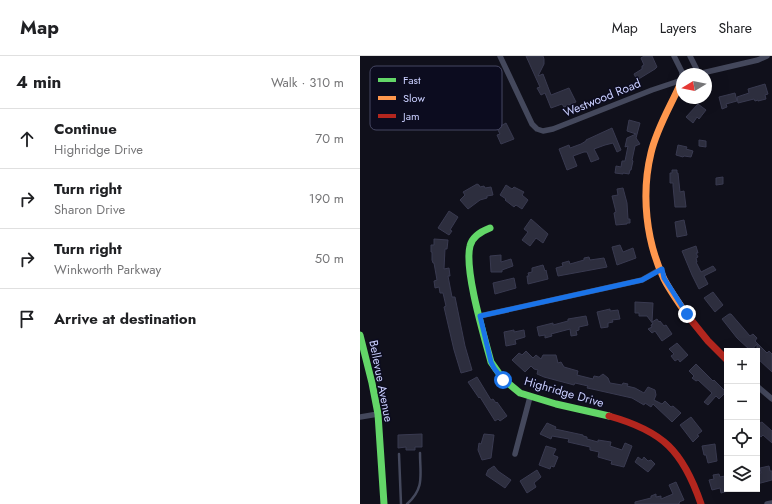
<!DOCTYPE html>
<html lang="en">
<head>
<meta charset="utf-8">
<style>
	body { margin:0; font-family:Jost,sans-serif; background:#f2f2f2; color:#202124 }
	.controls { position:absolute; right:12px; bottom:12px; display:grid; overflow:hidden; border-radius:0px; box-shadow:0 4px 16px #0002 }
	.controls button { width:36px; height:36px; display:grid; place-items:center; padding:0; border:0; border-bottom:1px solid #e0e0e0; background:#fff; color:#202124; font:20px sans-serif }
	.compass { position:absolute; left:316px; top:12px; width:36px; height:36px; border-radius:50%; background:#fff; box-shadow:0 4px 16px #0002; rotate:260deg }
	.stop { position:absolute; width:12px; height:12px; margin:-9px; border:3px solid #1a73e8; border-radius:50%; background:#fff }
	.stop.end { background:#1a73e8; border-color:#fff; box-shadow:0 1px 4px #0008 }
	.list { margin:0; padding:0; list-style:none }
	h2 { display:flex; justify-content:space-between; align-items:center; height:52px; margin:0; padding:0 16px; font-size:17px }
	h2 small { font-size:13px; font-weight:400; color:#757577 }
	.list li { display:grid; grid-template-columns:26px 1fr auto; gap:12px; align-items:center; box-sizing:border-box; height:60px; padding:0 16px; border-top:1px solid #e0e0e0 }
	.list b { display:block; font-size:15px; white-space:nowrap }
	.list p { margin:0; font-size:13px; white-space:nowrap; color:#757577 }
	.list em { font-size:13px; font-style:normal; color:#757577 }
	.icon { flex:none; width:22px; height:22px; fill:none; stroke:currentColor; stroke-width:2; stroke-linecap:round; stroke-linejoin:round }
	.map { position:relative; flex:none; width:412px; height:448px; overflow:hidden }
	header { display:flex; align-items:center; gap:24px; box-sizing:border-box; height:56px; padding:0 20px; background:#fff; border-bottom:1px solid #e0e0e0 }
	header strong { font-size:19px }
	nav { display:flex; gap:22px; margin-inline-start:auto; font-size:14px }
	main { display:flex }
	aside { flex:1; background:#fff }
	.map>svg:first-child { display:block }
	.building { fill:#2d2e3e; stroke:#393a50 }
	.lines { fill:none; stroke-linecap:round; stroke-linejoin:round }
	.lane { stroke:#44485c; stroke-width:2.5 }
	.street { stroke:#44485c; stroke-width:5.5 }
	.fast { stroke:#63d668; stroke-width:7 }
	.slow { stroke:#ff974d; stroke-width:7 }
	.jam { stroke:#b3261e; stroke-width:7 }
	.route { stroke:#1a73e8; stroke-width:5 }
	.labels { text-anchor:middle; dominant-baseline:central; stroke-width:3; stroke-linejoin:round; paint-order:stroke }
	.street-label { font-size:12px; fill:#cacfff; stroke:#0c0c1f }
	.key { fill:#0c0c1f; stroke:#454662; stroke-width:1 }
	.key-label { font-size:11px; fill:#cacfff }
</style>
</head>
<body>
<header>
<strong>Map</strong>
<nav><a>Map</a><a>Layers</a><a>Share</a></nav>
</header>
<main>
<aside>
<h2>4 min<small>Walk · 310 m</small></h2>
<ul class="list">
<li><svg class="icon" aria-label="ahead" viewBox="0 0 24 24"><path d="M12 20V5M6 11l6-6 6 6"/></svg><div><b>Continue</b><p>Highridge Drive</p></div><em>70 m</em></li>
<li><svg class="icon" aria-label="right" viewBox="0 0 24 24"><path d="M7 20v-9h11M14 6l5 5-5 5"/></svg><div><b>Turn right</b><p>Sharon Drive</p></div><em>190 m</em></li>
<li><svg class="icon" aria-label="right" viewBox="0 0 24 24"><path d="M7 20v-9h11M14 6l5 5-5 5"/></svg><div><b>Turn right</b><p>Winkworth Parkway</p></div><em>50 m</em></li>
<li><svg class="icon" aria-label="arrive" viewBox="0 0 24 24"><path d="M6 21V4h12l-3 4 3 4H6"/></svg><div><b>Arrive at destination</b></div></li>
</ul>
</aside>
<div class="map">
<svg width="412" height="448" viewBox="0 0 412 448">
	<rect width="100%" height="100%" fill="#10101b"/>
	<g class="building">
		<path d="M166,0h17l1,3v5l-6,12 5,-2 8,21 18,-7 7,14 -12,5 -2,-3 -11,4 -6,-15 -4,2 -4,-7 3,-1z"/>
		<path d="M284,0h8l5,11 -2,2 -18,11 -3,-6 8,-5v-3l2,-1 -3,-7z"/>
		<path d="M405,28l3,10 -3,1 1,4 -8,2v-1l-3,1 -1,-2 -16,4 -1,-6 12,-4 -1,-4z"/>
		<path d="M375,37l2,8 -11,3 1,3 -5,2 -3,-12z"/>
		<path d="M338,48l8,6 -7,9 -2,-2 -4,6 -7,-6z"/>
		<path d="M269,64l11,3 -4,15 4,6 -5,2 -3,14 1,1 -2,9h-1l-1,4 -6,-1v1l-8,-1 1,-7 5,1 1,-6h3l3,-15 -3,1 2,-9 9,-4 -9,-3z"/>
		<path d="M146,67l8,16 -13,5 -4,-9 3,-1 -3,-6z"/>
		<path d="M252,72l9,22 -4,2 -4,-9 -8,2 -11,4 5,10 -8,3 -4,-10h-3l-11,4 4,10 -10,4 -8,-21 10,-4 1,3 11,-4 5,-3v-1z"/>
		<path d="M339,84l7,1v6l-7,-1z"/>
		<path d="M318,89l9,2 -1,2 7,2 -2,6 -7,-1 -1,1 -7,-2z"/>
		<path d="M312,114h5v3h1l2,19 4,-1 2,16h-11l-2,-21v-3h-3v-10h2z"/>
		<path d="M363,121v7l-7,1v-7z"/>
		<path d="M117,128l2,1 1,2 4,-1 1,2 6,-1 2,8 -6,1v2l-7,2 -12,9 -8,-9 5,-5 -2,-3z"/>
		<path d="M146,129l6,4 2,-2 10,5 -2,3 6,5 -6,9 -6,-4 -2,2 -9,-7 1,-1 -6,-4z"/>
		<path d="M263,132l4,15 1,16h2v4h-3v1l-11,1 -2,-12 2,-1 -4,-16 6,-1 -1,-6z"/>
		<path d="M89,155l9,6 -8,13 2,1 -3,4 -11,-7z"/>
		<path d="M171,163l17,15 -5,9 -7,-5 -6,8 -8,-6 6,-8 -4,-3z"/>
		<path d="M324,164l3,15 -10,2 -2,-15z"/>
		<path d="M74,183l14,1 -1,9h-2l-1,20 5,-1 1,8h-2l4,21h3l10,49 7,24 -11,3 -7,-23 -10,-43 2,-1 -3,-13h-3l-1,-6 -4,1 -1,-7 3,-1 -3,-17h-1l-1,-3v-8h-1v-7h3z"/>
		<path d="M260,189l3,7 10,-4 3,10 -19,7 -5,-18z"/>
		<path d="M336,190l2,7h-2l2,4 -2,1 1,4h-1l5,10 12,-6 3,4 -12,6 4,8 -9,5 -7,-14 -10,-24z"/>
		<path d="M141,199v7l10,-3 2,7 -11,4v2h-11l-1,-16z"/>
		<path d="M229,201l1,3 14,-2 3,9 -49,9 -2,-8 7,-2 -1,-3 7,-2 1,3 14,-4v-2z"/>
		<path d="M183,209l2,6 1,-1 2,9 -20,5 -1,-8h2l-1,-3 4,-1v-4z"/>
		<path d="M154,222l2,10 -21,6 -2,-11z"/>
		<path d="M353,236l10,13 -8,7 -11,-14z"/>
		<path d="M275,246l18,1 -1,19 5,-3 2,3 1,-1 4,5 2,-1 6,9 -10,7 -7,-10 -3,2 -4,-4 4,-2 -1,-2 2,-1 -6,-8h-8v-3h-4z"/>
		<path d="M250,253v2l8,-1 2,9 -8,1 1,2 -5,1v4l-7,1 -4,-16z"/>
		<path d="M369,258h2l19,22 3,-2 4,4 -2,3 12,12 2,-2 3,3v18l-15,-14v-14l-6,7 -14,-13 -15,-19z"/>
		<path d="M226,260l2,9 -9,2v3l-3,1 1,4 -6,1 -1,-7 -19,5 1,2 -7,2v-3l-6,1 -2,-9 16,-4v2l15,-4v-2z"/>
		<path d="M154,274v2l10,-2 1,7 -10,3 1,4 -10,2 -2,-14z"/>
		<path d="M317,287l11,12 -8,7 -2,-3 -3,2 -4,-5 3,-2 -5,-5z"/>
		<path d="M166,295l7,7 3,-3 5,4 2,-4h13l2,8 3,-1 3,5 14,4 -1,4 16,4 1,-3 5,1 4,-3 5,4 2,5 12,2 1,-2 5,1 -1,2 8,2 9,5 4,-6 7,3 1,5 -2,5 8,4 3,-3 6,6 2,-1 8,7 -9,9 -19,-18 -2,3 -6,-4 -1,2 -12,-7 -40,-9 -5,-1 1,-2 -13,-3 -1,2 -30,-8 -7,-3 1,-4 -4,-1 -3,-3 -6,6 -13,-12 7,-7 3,2z"/>
		<path d="M336,308l17,17 1,-1 12,12 -7,7 -3,-3 -8,9 -4,-3 8,-9 -14,-13 -2,1 -4,-3 2,-2 -5,-5z"/>
		<path d="M117,321l14,23 2,-1 3,4 1,-1 10,14 -7,5 -2,-2 -3,2 -15,-24 -1,1 -11,-16z"/>
		<path d="M331,361l11,14 -5,4 2,1 -6,6 -13,-17z"/>
		<path d="M397,364l3,3 2,-1 10,9v12l-9,-8 -2,2 -4,-3z"/>
		<path d="M187,367l9,4 -1,2 28,6v1l4,1v2l11,3v-2l13,2 -1,4 12,4 3,-7 7,3 -8,21 -13,-3 1,-3 -14,-4 1,-5 -9,-2v-3l-22,-5 1,-3 -17,-3 -1,3 -11,-5z"/>
		<path d="M62,378v13h-7v3h-9v-3l-8,1v-13z"/>
		<path d="M124,378l10,1 -3,23 -9,2 -4,-10 1,-7 2,1z"/>
		<path d="M355,388l2,17 -9,2 -2,-8h-2l-2,-9z"/>
		<path d="M186,390l10,3 -3,6 5,2 -4,10 -3,-1 -1,3 -11,-4z"/>
		<path d="M278,401l4,3 2,-3 4,4 3,-1 4,4 -7,8 -13,-10z"/>
		<path d="M134,410l4,5 13,9 -6,8 -19,-13 2,-5z"/>
		<path d="M409,410l1,5h2v9l-15,4v-10l4,-1 -1,-5z"/>
		<path d="M177,414l4,7 -7,6 2,4 -9,6 -7,-12z"/>
		<path d="M359,418l1,3 5,-1 3,15 -7,2 -1,-5 -8,2 -3,-10 5,-1 -1,-4z"/>
		<path d="M316,426l8,18 -5,2 1,1 -3,1h-42v-2l16,-4v-2l5,-2v3l5,-1v3l12,-5 -4,-9z"/>
	</g>
	<g class="lines">
		<g class="lane">
			<path d="M39,398l2,50"/>
			<path d="M47,448c18,-16 13,-29 13,-51"/>
		</g>
		<g class="street">
			<path d="M140,0l32,68 5,5 6,2 10,-2 99,-39 30,-10"/>
			<path d="M314,0l8,16v4"/>
			<path d="M330,0l9,18"/>
			<path d="M338,18l60,-14 9,-4"/>
			<path d="M120,260l162,-36 19,-11"/>
			<path d="M397,330l15,13"/>
			<path d="M0,361l18,-3"/>
			<path d="M155,398l15,-57"/>
			<path d="M407,448l5,-1"/>
		</g>
		<g class="fast">
			<path d="M130,172c-8,3 -18,9 -20,18 -6,24 14,90 21,116l12,17 17,14 36,11 53,12"/>
			<path d="M0,279l12,48 6,31 6,90"/>
		</g>
		<path class="slow" d="M322,24c-10,24 -25,47 -31,73 -10,41 -5,88 13,126 6,12 15,24 23,36"/>
		<g class="jam">
			<path d="M327,259l21,26 19,19"/>
			<path d="M249,360c54,15 74,35 92,88"/>
		</g>
	</g>
	<g class="lines">
		<path class="route" d="M143,324l-9,-12 -3,-6 -11,-46 162,-36 20,-11 2,9 23,36"/>
	</g>
	<g class="labels">
		<g class="street-label">
			<text transform="translate(242 42) rotate(-22)">Westwood Road</text>
			<text transform="translate(21 325) rotate(79)">Bellevue Avenue</text>
			<text transform="translate(204 336) rotate(16)">Highridge Drive</text>
		</g>
	</g>
	<rect x="10" y="10" width="132" height="64" rx="6" class="key"/>
	<rect x="18" y="22" width="18" height="4" fill="#63d668"/>
	<rect x="18" y="40" width="18" height="4" fill="#ff974d"/>
	<rect x="18" y="58" width="18" height="4" fill="#b3261e"/>
	<g class="key-label">
		<text x="43" y="28">Fast</text>
		<text x="43" y="46">Slow</text>
		<text x="43" y="64">Jam</text>
	</g>
</svg>
<div class="controls">
<button>+</button>
<button>−</button>
<button><svg class="icon" aria-label="locate" viewBox="0 0 24 24"><circle cx="12" cy="12" r="6"/><path d="M12 2v4M12 18v4M2 12h4M18 12h4"/></svg></button>
<button><svg class="icon" aria-label="layers" viewBox="0 0 24 24"><path d="M12 4l9 5-9 5-9-5zM3 14l9 5 9-5"/></svg></button>
</div>
<svg class="compass" viewBox="-18 -18 36 36"><path d="M0-13l5 13h-10z" fill="#e53935"/><path d="M0 13l5-13h-10z" fill="#757577"/></svg>
<div class="stop" style="left:143px;top:324px"></div>
<div class="stop end" style="left:327px;top:258px"></div>
</div>
</main>
</body>
</html>
